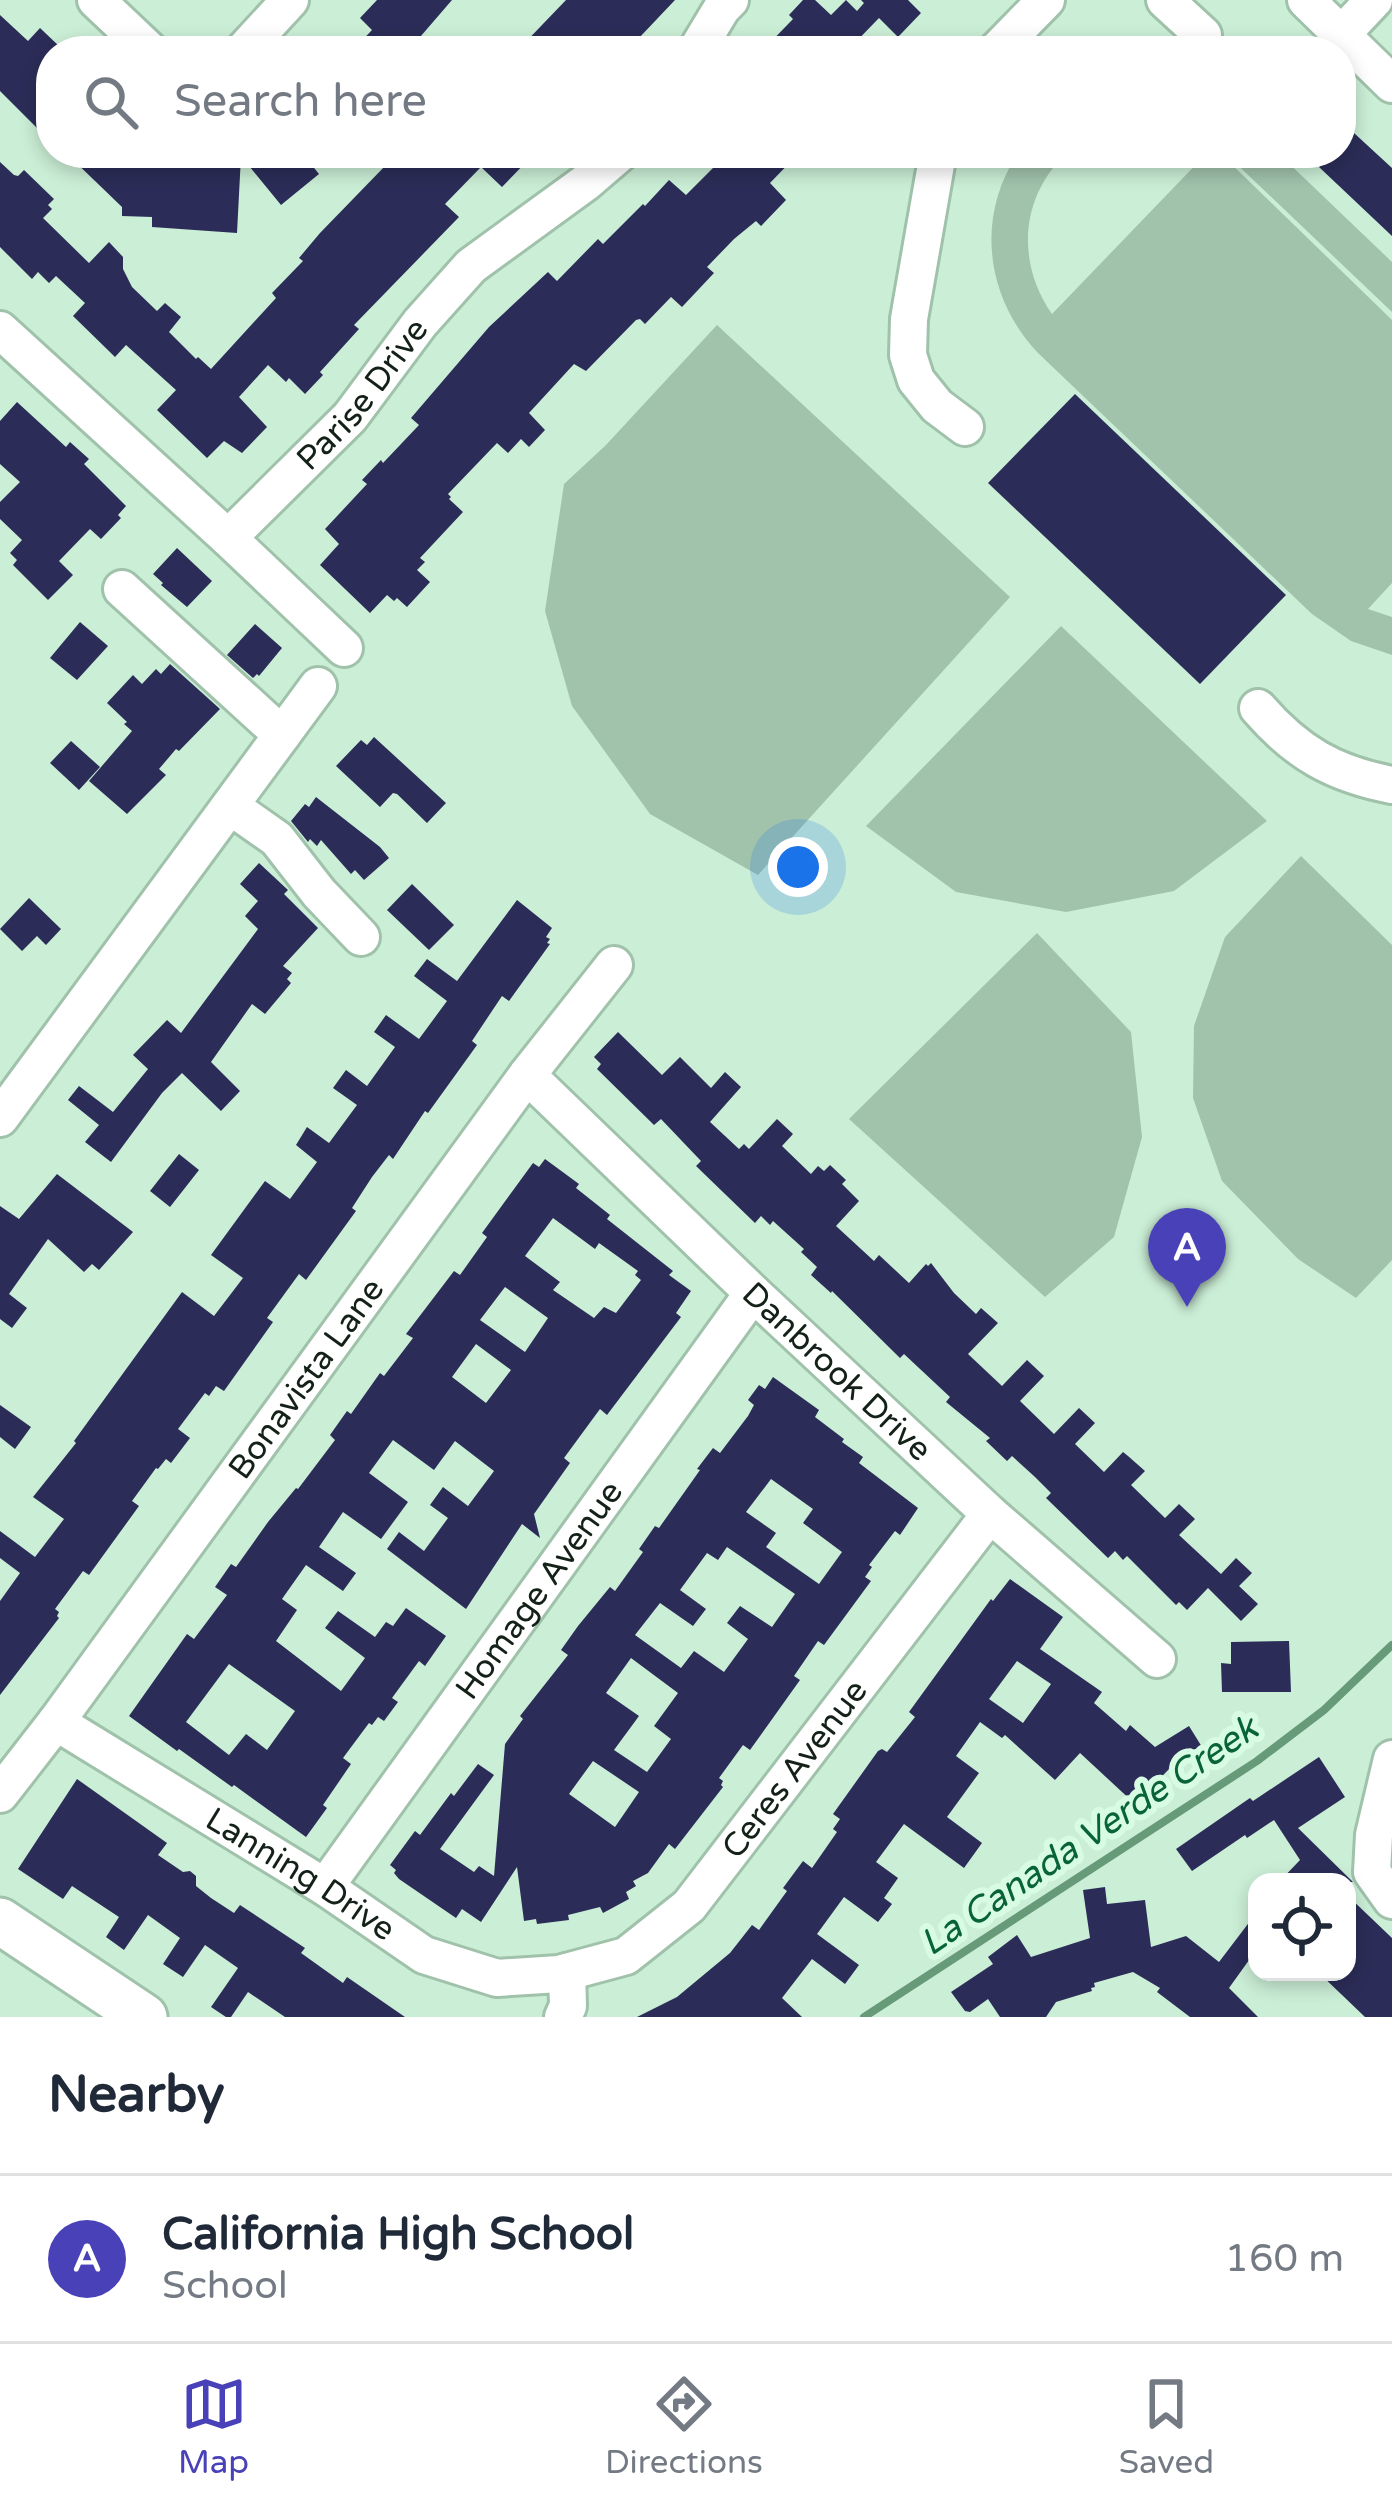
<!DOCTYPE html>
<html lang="en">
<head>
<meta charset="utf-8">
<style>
	body { margin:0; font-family:"Varela Round",sans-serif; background:#f6f6f7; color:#1f2937 }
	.controls { position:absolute; right:36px; bottom:36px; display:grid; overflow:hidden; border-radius:24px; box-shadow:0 6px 18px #0003 }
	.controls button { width:108px; height:108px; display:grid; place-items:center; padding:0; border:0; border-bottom:3px solid #e0e1e3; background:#fff; color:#1f2937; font:60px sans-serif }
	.you { position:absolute; left:798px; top:867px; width:42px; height:42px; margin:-30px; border:9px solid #fff; border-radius:50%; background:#1a73e8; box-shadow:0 0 0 18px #1a73e833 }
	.badge { display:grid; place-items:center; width:78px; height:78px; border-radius:50%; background:#4841b8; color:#fff; font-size:39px; font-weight:700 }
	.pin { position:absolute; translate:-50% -99px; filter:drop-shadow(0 3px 6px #0008) }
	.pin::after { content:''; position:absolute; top:63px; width:42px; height:36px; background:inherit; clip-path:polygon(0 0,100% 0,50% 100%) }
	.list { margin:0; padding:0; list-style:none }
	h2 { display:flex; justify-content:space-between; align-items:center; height:156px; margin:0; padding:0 48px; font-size:51px }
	h2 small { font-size:39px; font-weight:400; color:#747a83 }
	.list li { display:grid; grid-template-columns:78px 1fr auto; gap:36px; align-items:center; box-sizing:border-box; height:168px; padding:0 48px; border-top:3px solid #e0e1e3 }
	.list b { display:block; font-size:45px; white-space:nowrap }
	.list p { margin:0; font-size:39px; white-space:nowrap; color:#747a83 }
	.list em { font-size:39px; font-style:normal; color:#747a83 }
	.icon { flex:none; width:66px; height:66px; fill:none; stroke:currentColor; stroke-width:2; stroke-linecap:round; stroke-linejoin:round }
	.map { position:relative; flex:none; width:1392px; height:2017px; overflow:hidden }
	.search { position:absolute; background:#fff; box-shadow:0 6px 18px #0003; left:36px; right:36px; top:36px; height:132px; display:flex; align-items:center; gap:30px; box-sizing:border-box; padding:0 42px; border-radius:48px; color:#747a83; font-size:45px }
	.sheet { height:324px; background:#fff }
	nav { display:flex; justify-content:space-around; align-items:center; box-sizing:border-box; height:168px; border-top:3px solid #e0e1e3; background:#fff; font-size:33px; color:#747a83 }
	nav a { display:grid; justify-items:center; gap:6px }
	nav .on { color:#4841b8 }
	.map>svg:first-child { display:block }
	.green { fill:#a1c3ac }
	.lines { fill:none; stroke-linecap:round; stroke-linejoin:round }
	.stream { stroke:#669a78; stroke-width:8 }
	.building { fill:#2b2d58; fill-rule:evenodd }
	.minor-casing { stroke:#a0c2ab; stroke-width:42 }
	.major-casing { stroke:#a0c2ab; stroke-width:51 }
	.minor { stroke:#fff; stroke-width:36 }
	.major { stroke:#fff; stroke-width:45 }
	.labels { text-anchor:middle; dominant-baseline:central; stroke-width:12; stroke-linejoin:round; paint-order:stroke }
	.street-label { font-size:33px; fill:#142118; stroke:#d8fbe3 }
	.water-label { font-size:36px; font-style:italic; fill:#086438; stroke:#d8fbe3 }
</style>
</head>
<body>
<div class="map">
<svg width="1392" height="2017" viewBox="0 0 1392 2017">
	<rect width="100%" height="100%" fill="#cbeed6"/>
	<g class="green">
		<path d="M1018,153h49c-47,43 -51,110 -15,161l155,-161h13l172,167v263l-24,26 24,8v38l-41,-14 -39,-27 -274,-261c-52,-55 -63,-135 -20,-200z"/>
		<path d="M1225,153h53l114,109v50z"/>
		<path d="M717,325l293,272 -252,278 -108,-61 -78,-108 -27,-95 19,-127 42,-39z"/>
		<path d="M1061,626l206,195 -93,70 -108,21 -110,-20 -90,-66z"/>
		<path d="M1301,856l91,89v315l-36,38 -58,-39 -76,-78 -29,-83 1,-72 31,-89z"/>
		<path d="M1037,933l94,99 11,105 -28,100 -69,60 -196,-178z"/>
	</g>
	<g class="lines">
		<path class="stream" d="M864,2017l393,-256 67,-51 68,-65"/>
	</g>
	<g class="building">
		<path d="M377,0h75l-44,51h-56l20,-21 -12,-12z"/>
		<path d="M566,0h109l-37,39 13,12h-134z"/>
		<path d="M803,0h12l16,15 15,-15 11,11 7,-8 -3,-3h47l13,13 -23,24 -19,-19 -32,33h-85l31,-32 -4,-4z"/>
		<path d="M0,15l28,26 12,-13 19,18 -8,5v91l-51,-51z"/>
		<path d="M1354,133l38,35v68l-73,-69 14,-14h8v-7z"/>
		<path d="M66,153h52l-4,4 80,4v-8h108l17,21 -38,31 -40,-49 -4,77 -85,-6v-10l-30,-1v-9z"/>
		<path d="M373,153h52l11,12 12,-12h87l-33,34 -21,-20 -36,37 14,13 -105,108 5,4 -39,43 3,3 -18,19 -16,-16 -3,4 -18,-17 -29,32 28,30 -25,26 -18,-12 -17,17 -50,-48 19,-20 -50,-45 -11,12 -42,-41 12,-13 -29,-27 -7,7 -11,-11 -6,7 -32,-32v-85l14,13 4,1 6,-6 30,29 -6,6 4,4 -9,9 46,45 20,-21 14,15v12l9,18 25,24 8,-8 16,14 -12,15 27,27 2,-2 13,12 65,-71 -4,-5 31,-32 -4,-3 21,-25 66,-68z"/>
		<path d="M703,153h96l-29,30 16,17 -25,26 -5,-5 -22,18 -27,28 7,6 -32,34 -11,-10 -26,27 -5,-5 -4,1 -50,51 -12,-7 -45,49 16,17 -16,17 -8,-8 -13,14 -11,-10 -49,51 3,3 -2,2 14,13 -43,46 5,4 -8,8 13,12 -23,25 -10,-9 -3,3 -7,-6 -17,18 -50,-48 19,-21 -14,-15 42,-45 -5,-4 19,-20 2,3 36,-38 -8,-7 78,-91 59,-55 9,9 41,-42 5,5 40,-40 2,2 24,-26 17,15 30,-30z"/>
		<path d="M1075,394l211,201 -86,89 -212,-201z"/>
		<path d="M17,402l49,45 4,-5 19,17 -5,5 42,42 -8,9 3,3 -20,21 -11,-10 -31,32 14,14 -25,25 -35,-35 4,-5 -7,-7 12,-13 -22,-21v-17l20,-20 -20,-18v-43z"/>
		<path d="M177,548l35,33 -25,26 -26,-22 2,-2 -10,-9z"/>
		<path d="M80,622l28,24 -31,34 -27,-22z"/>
		<path d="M255,624l27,24 -23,28 -2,-2 -4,4 -26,-23z"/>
		<path d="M170,664l50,45 -41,42 -3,-2 -17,20 7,6 -39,39 -38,-33 43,-50 -8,-7 3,-2 -20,-19 26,-28 9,9 14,-15 5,5z"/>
		<path d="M374,737l72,66 -19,20 -30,-29 -4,-1 -13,14 -44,-41 25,-26 6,5z"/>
		<path d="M71,741l29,26 -21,23 -29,-27z"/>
		<path d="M316,797l64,50 9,11 -25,22 -9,-10 -4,4 -30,-34 -4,6 -7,-7 -2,3 -17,-21 14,-17 4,3z"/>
		<path d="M259,863l29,27 -4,4 34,34 -35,38 9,7 -5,6 4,4 -26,31 -13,-10 -41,58 29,29 -19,20 -39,-38 -20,20 -51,69 -26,-20 14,-17 -31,-25 11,-14 34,26 35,-43 -15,-14 34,-35 14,13 77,-104 -13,-13 13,-15 -18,-17z"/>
		<path d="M412,884l42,41 -25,25 -42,-40z"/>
		<path d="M29,898l32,31 -15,16 -9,-9 -15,15 -22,-22z"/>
		<path d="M517,900l35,28 -6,9 4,2 -3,4 3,1 -41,57 -7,-5 -30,45 5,4 -49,68 -3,-2 -32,48 -4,-4 -17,22 -20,31 4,3 -50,69 -7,-6 -32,44 6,4 -49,69 -8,-5 -7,10 -4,-3 -27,36 12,9 -19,25 -5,-4 -8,10 -2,-1 -24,33 7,5 -50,69 -6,-4 -28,38 4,3 -2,4 2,2 -59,77v-94l20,-28 -20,-15v-27l35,26 29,-38 -31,-22 43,-54 -2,-2 108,-149 32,24 29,-38 -32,-23 54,-74 25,18 27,-37 -21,-17 11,-18 22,16 28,-38 -24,-17 13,-18 21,16 28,-39 -21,-15 12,-17 33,24 28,-38 -33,-25 13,-17 30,22z"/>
		<path d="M618,1032l44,43 18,-18 31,31 14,-16 16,15 -31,35 29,27 5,-5 5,5 28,-30 16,15 -11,12 29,28 7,-8 6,5 6,-6 16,15 -4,4 17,17 -23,25 38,35 5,-6 30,28 17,-19 2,2 3,-3 23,30 22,21 5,-6 17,15 -30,31 34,32 25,-26 17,16 -24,25 34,33 25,-26 16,15 -20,21 29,28 19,-20 5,4 17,15 -14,14 34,33 14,-14 16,15 -16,16 42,39 15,-16 16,15 -13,13 19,18 -17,17 -33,-33 -21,22 -8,-8 -3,3 -49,-49 -4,4 -8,-9 -7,7 -62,-60 5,-5 -16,-16 -23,-21 -5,5 -21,-20 4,-3 -44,-36 4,-5 -46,-43 -4,4 -68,-67 -1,2 -20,-18 6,-8 -16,-15 3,-3 -31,-28 -3,4 -9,-9 -6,7 -59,-57 5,-5 -40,-42 -7,6 -57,-56 4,-5 -7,-7z"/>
		<path d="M179,1154l20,16 -29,37 -20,-16z"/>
		<path d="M545,1159l34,25 -3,4 34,27 -3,4 66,52 -4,4 22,16 -15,22 5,4 -74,98 -7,-6 -36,49 6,5 -36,51 6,24 -18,-14 -56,85 -79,-60 12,-17 25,19 24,-33 -18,-13 13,-18 25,19 26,-35 -39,-30 -21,29 -41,-30 -24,33 39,29 -27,37 -38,-27 -24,35 37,26 -13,18 -37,-26 -24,34 15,11 -21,31 65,50 24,-33 -40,-30 13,-17 37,26 11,-15 7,4 13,-18 40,28 -21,30 -6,-5 -27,37 6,4 -14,19 -6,-4 -6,8 -3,-2 -26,35 8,6 -28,41 4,3 -21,29 -72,-52 -2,2 -53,-38 -2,2 -48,-35 58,-82 7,5 33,-44 -12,-8 16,-23 5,3 32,-45 28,-34 2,1 37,-49 -5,-5 17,-24 4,3 29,-41 4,3 29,-38 -7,-4 48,-63 6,4 27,-38 -5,-4 51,-70 6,4zM553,1218l42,31 4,-6 39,28 -3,4 6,5 -25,33 -12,-6 -10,11 -41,-28 7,-8 -35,-26zM505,1287l43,31 -23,34 -45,-32zM476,1344l35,26 -25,33 -34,-26zM229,1664l66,47 -28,39 -21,-16 -17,21 -43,-33z"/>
		<path d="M57,1174l76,58 -34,38 -7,-6 -8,8 -36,-33 -39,55 18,14 -15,20 -12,-9v-113l19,13z"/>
		<path d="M773,1377l46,33 -4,7 29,22 -2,3 21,15 -4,6 59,45 -18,27 -5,-4 -26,34 3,2 -7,10 6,4 -47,64 -6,-4 -24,35 6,4 -50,70 -7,-5 -24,33 4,3 -2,4 2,2 -48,62 -6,-5 -21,29 -15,8 3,5 -10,6 3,7 -26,14 -3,-6 -32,8 1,5 -32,4 -1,-5 -12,2 -7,-54 -36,55 -19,-13 -6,9 -57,-39 -5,-6 2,-3 -6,-5 25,-34 5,4 31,-42 3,3 24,-32 16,11 -54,74 34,23 5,-6 15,10 11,-132 18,-25 -3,-3 48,-61 -7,-5 17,-24 32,-39 5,4 28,-39 -4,-3 16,-23 4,2 41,-58 -3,-1 16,-21 7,5 28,-37 6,-11 -6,-5 11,-15 6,4zM771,1479l42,30 -10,14 39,29 -23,32 -53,-37 10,-14 -30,-21zM727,1547l68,47 -23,33 -32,-21 -13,17 21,16 -24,33 -30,-21 -13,17 -46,-33 25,-32 33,23 13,-17 -26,-19 27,-37 11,7zM631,1658l47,35 -24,33 17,13 -24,33 -33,-22 25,-34 -33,-23zM593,1761l46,31 -24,35 -46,-33z"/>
		<path d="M0,1405l31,22 -16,22 -15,-12z"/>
		<path d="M1010,1579l53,38 -23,32 62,43 -8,11 32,28 4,-6 25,22 34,-21 13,21 -30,19 -37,38 -55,-51 -25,27 -50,-45 -3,3 -22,-16 -24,34 23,17 -32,44 35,26 -18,25 -60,-44 -28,38 22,16 -14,20 8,6 -14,18 -34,-25 -27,37 42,31 -14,19 -33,-25 -30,39 20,19h-165l40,-20 53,-44 22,-28 7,5 28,-39 -4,-3 20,-27 9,7 25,-36 -4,-3 7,-10 -7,-5 45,-63 4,-2 5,3 28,-35 -6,-5 82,-113 2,2zM1017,1661l34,23 -28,39 -34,-24z"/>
		<path d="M1289,1641l2,51h-69l-1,-29 10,1v-22z"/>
		<path d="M1319,1757l26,40 -47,31 55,54h-74l21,-22 -26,-40 -27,18 -2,-3 -53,36 -16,-22 74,-51 3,3z"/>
		<path d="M77,1779l90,64 -9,12 25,17 7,-1 6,5v10l15,12 23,15 6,-8 65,43 -4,5 42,30 4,-6 58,40h-120l-37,-25 -17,25h-5l-15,-10 27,-39 -33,-23 -22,32 -20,-13 17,-26 -32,-23 -24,35 -18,-13 13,-20 -47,-31 -9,13 -45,-30z"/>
		<path d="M1105,1887l2,17 38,-4 6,47 35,-11 33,26 38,-50v37l-28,39 29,29h-68l-33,-25 3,-4 -27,-16 -39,11 1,4 -4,1 1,3 -36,11 -10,15h-46l-12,-18 -18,13 -5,-1 -14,-19 42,-28 -5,-7 29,-22 14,22 59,-19 -7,-48z"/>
		<path d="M1347,1895l45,43v79h-27l-47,-45h29z"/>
	</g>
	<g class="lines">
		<g class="minor-casing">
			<g id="minor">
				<path d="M96,0l54,51"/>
				<path d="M1165,0l38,35"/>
				<path d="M1306,0l86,84"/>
				<path d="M1341,35l33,-35"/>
				<path d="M243,51l47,-51"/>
				<path d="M696,51l26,-43 8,-8"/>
				<path d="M996,51l50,-51"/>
				<path d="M938,153l-29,166 -1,36 8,25 21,26 28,21"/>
				<path d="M0,330l228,208"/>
				<path d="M122,589l160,146"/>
				<path id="s1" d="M344,648l-116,-110 122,-121 70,-94 51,-57 114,-83 35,-30"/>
				<path d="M1258,708c39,45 76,66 134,77"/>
				<path d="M230,806l47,33 42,54 42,44"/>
				<path id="s2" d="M527,1075l226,218 237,221 167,145"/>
				<path d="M0,1118l318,-432"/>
				<path id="s3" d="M56,1722l269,165 99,68 73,23 62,-4 67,-18 63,-50 301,-392"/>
				<path d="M1392,1759l-18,76 -2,37 20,28"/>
				<path id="s4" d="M0,1794l56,-72 471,-647 87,-110"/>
				<path id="s5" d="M325,1887l428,-594"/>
				<path d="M563,2017l5,-11 -1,-34"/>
			</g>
		</g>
		<g class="major-casing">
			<path id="major" d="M0,1921l144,96"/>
		</g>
		<use href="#minor" class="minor"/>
		<use href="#major" class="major"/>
	</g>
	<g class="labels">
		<g class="street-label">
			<text stroke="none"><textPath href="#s1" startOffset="357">Parise Drive</textPath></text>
			<text stroke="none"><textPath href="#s2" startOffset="429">Danbrook Drive</textPath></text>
			<text stroke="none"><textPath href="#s4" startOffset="516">Bonavista Lane</textPath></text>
			<text stroke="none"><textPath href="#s5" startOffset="366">Homage Avenue</textPath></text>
			<text stroke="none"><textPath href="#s3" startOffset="897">Ceres Avenue</textPath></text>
			<text stroke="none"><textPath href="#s3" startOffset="288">Lanning Drive</textPath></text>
		</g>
		<g class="water-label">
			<text transform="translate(1089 1836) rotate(-34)">La Canada Verde Creek</text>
		</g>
	</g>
</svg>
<div class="controls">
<button><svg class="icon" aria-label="locate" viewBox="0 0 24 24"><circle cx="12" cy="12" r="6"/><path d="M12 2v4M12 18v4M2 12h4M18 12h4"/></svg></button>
</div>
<div class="you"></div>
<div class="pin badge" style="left:1187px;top:1307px">A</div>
<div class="search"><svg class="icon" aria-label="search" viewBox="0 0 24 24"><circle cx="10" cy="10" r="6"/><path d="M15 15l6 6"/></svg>Search here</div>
</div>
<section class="sheet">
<h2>Nearby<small></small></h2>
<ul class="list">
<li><span class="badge">A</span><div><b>California High School</b><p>School</p></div><em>160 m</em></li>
</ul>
</section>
<nav>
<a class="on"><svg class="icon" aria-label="map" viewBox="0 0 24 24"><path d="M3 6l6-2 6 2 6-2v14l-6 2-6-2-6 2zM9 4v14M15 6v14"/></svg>Map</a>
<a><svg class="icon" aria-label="directions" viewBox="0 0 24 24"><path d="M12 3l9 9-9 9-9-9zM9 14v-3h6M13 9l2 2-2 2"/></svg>Directions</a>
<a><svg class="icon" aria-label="saved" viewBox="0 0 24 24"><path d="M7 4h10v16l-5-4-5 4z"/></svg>Saved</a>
</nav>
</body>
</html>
